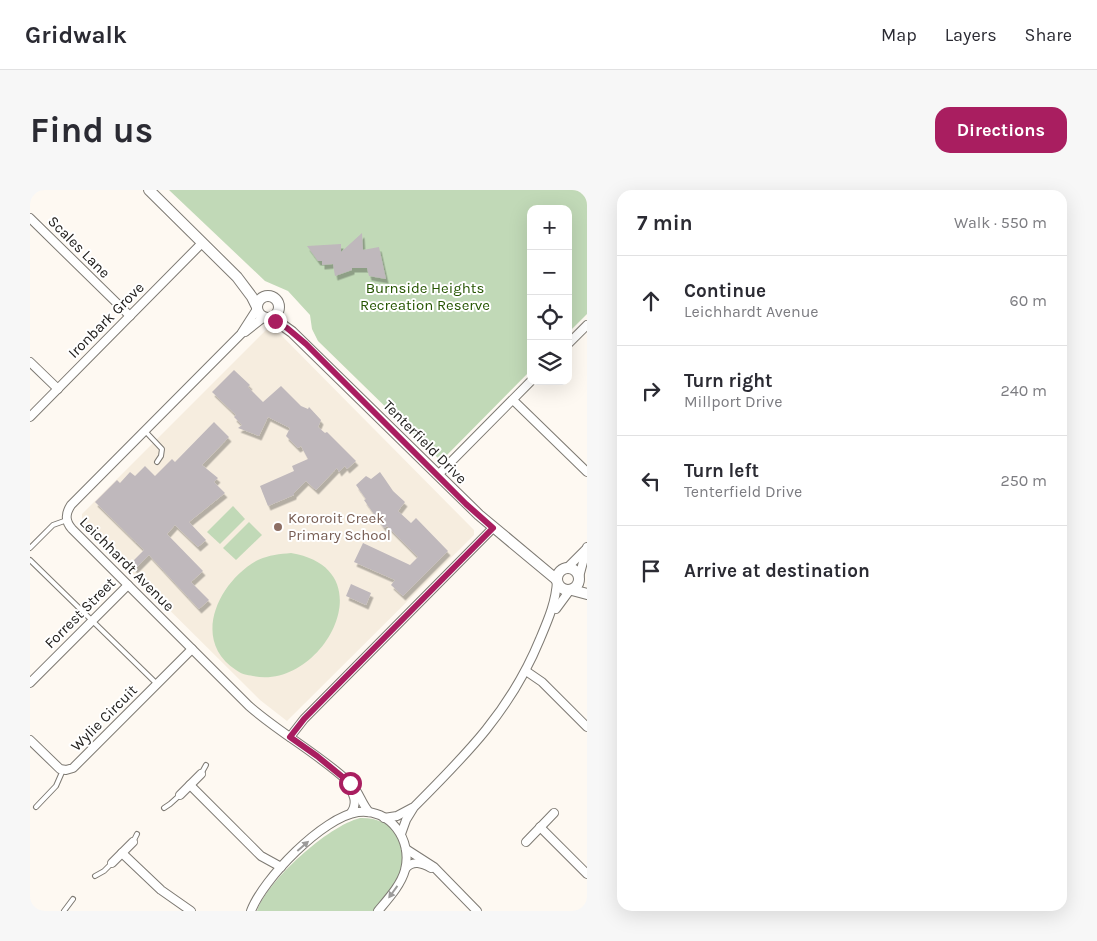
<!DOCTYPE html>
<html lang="en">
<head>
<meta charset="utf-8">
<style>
	body { margin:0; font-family:Karla,sans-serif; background:#f7f7f7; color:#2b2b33 }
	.controls { position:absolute; right:15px; top:15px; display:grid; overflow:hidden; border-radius:10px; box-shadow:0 5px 20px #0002 }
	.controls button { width:45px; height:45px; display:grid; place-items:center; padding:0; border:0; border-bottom:1px solid #e1e1e2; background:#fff; color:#2b2b33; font:25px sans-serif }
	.stop { position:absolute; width:15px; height:15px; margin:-11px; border:4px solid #a91e60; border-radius:50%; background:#fff }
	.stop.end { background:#a91e60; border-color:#fff; box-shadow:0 1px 5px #0008 }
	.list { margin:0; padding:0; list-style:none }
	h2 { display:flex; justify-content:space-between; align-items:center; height:65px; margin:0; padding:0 20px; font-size:21px }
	h2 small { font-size:16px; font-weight:400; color:#7c7c81 }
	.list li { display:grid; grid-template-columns:32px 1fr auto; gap:15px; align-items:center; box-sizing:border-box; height:90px; padding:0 20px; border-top:1px solid #e1e1e2 }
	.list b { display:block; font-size:19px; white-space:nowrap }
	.list p { margin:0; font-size:16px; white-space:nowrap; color:#7c7c81 }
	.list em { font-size:16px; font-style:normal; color:#7c7c81 }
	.icon { flex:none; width:28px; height:28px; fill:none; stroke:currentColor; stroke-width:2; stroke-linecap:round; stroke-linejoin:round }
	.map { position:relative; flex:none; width:557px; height:721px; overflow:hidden; border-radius:15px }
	header { display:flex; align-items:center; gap:30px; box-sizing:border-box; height:70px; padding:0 25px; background:#fff; border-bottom:1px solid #e1e1e2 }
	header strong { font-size:24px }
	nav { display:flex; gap:28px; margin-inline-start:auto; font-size:18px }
	.intro { display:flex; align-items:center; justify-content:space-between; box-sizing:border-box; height:120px; padding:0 30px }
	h1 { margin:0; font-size:35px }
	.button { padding:12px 22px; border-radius:15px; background:#a91e60; color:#fff; font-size:18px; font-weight:700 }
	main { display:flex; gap:30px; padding:0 30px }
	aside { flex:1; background:#fff; border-radius:15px; box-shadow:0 5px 20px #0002 }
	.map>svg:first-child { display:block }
	.built { fill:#f6eddf }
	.green { fill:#c1d9b7 }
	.building { fill:#bfb8bc; filter:url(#shadow) }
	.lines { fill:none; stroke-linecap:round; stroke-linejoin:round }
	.service-casing { stroke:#7e7a73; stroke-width:6 }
	.minor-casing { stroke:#7e7a73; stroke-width:10 }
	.tertiary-casing { stroke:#7e7a73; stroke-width:12 }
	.service { stroke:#fff; stroke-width:4 }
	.minor { stroke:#fff; stroke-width:8 }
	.tertiary { stroke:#fff; stroke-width:10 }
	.oneway { fill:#9c9b9a }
	.route { stroke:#a91e60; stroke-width:6 }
	.education-dot { fill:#8d6e63; stroke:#fff; stroke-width:2 }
	.labels { text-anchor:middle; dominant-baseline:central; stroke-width:4; stroke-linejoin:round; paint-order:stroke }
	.street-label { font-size:15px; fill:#22201e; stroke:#fff }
	.park-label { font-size:15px; fill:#265502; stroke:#fff }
	.education-label { font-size:15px; fill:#785e54; stroke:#fff; text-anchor:start }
</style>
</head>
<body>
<header>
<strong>Gridwalk</strong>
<nav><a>Map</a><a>Layers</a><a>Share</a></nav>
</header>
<div class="intro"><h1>Find us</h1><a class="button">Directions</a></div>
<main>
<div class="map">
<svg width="557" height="721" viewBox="0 0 557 721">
	<defs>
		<filter id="shadow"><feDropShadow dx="2.5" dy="4.5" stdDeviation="0" flood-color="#0004"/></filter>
	</defs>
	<rect width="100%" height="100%" fill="#fef9f2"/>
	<path class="built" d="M236,140l11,1 197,199v5l-187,186 -27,-21 -178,-177v-9z"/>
	<g class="green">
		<path d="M139,0h418v124l-19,19v-124h-37v161l-90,91 -123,-120 -6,-12 -2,-14 -22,-24 -23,-10z"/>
		<path d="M203,316l12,13 -25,25 -13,-12z"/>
		<path d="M219,332l13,13 -26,25 -13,-12z"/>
		<path d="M261,363c97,16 31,138 -38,123 -6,-1 -12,-2 -17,-6 -46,-30 -17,-89 22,-110 11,-5 22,-6 33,-7z"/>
		<path d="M330,628c33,-1 49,24 42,54 -2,9 -21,31 -26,39h-119c11,-31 71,-85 103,-93z"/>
	</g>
	<g class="building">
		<path d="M332,43l1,17 16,-3 7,32 -17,-3 -2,-8h-15v2l-17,6 -2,-12 -11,1v-4h-4l-11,-15 34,-2v8z"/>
		<path d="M204,180l16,15 -2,2 15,15 18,-16 20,20 7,3 1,-2 12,13 -3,7 7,6 2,-1 29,29 -9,8 -2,-3 -6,6 -2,-4 -21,22 -10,-9 -12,12v2l-26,11 -8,-20 34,-15 -2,-5 16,-7 -7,-13 -3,2 -12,-12 4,-8 -22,-11 -9,19 -21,-8 4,-3 -8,-8 2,-2 -24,-23z"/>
		<path d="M184,232l15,15 -27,28 16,13 -4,4 11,11 -36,29 17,18 -8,7 -23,-22 -8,9 36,37 -12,11 18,18 -10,9 -50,-54 -14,14 -5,-5 14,-14 -49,-48 22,-22 3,3 10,-11 5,4 10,-10 10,10 17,-17 3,3z"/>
		<path d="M350,282l13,19 12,11 -7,9 13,12 5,-5 32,33 -45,45 -12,-11 4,-5 -41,-18 9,-19 47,22 8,-8 -31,-31 -3,2 -20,-28 2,-1 -10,-14 10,-9 5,3z"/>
		<path d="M321,394l20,9 -5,12 -20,-9z"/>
	</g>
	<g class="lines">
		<g class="service-casing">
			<g id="service">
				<path d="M115,241l17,18 -1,7 -4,6"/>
				<path d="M0,358l23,-23 14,-5"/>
				<path d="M0,370l127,124"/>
				<path d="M171,584l5,-9"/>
				<path d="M6,617l20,-21 7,-16"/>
				<path d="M134,618l6,-4 10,-9"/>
				<path d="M103,652l4,-8"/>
				<path d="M65,686l9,-5 8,-8"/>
				<path d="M34,721l9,-12"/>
			</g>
		</g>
		<g class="minor-casing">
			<g id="minor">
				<path d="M0,28l100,98"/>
				<path d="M227,119l-16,25 -170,171c-6,9 -6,16 1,24l177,177c32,28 70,48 101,77 9,8 11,20 19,29"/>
				<path d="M215,142l19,-15"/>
				<path d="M538,154l19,-19"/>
				<path d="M0,172l28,27"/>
				<path d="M483,210l74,72"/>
				<path d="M0,227l172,-174"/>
				<path d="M408,285l93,-94"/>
				<path d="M537,378l18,-18"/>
				<path d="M549,387l8,-30"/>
				<path d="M526,419l14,-19"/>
				<path d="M496,481l16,11 45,45"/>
				<path d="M0,493l98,-98"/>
				<path d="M260,547l14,-18 189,-191"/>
				<path d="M0,550l30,29 6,1 7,-2 119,-119"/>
				<path d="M160,595l71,71 20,11"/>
				<path d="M320,598c5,9 7,16 1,25"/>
				<path d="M150,605l21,-21"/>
				<path d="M354,628l13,-2 15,-8"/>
				<path d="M510,637l47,47"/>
				<path d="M371,644l5,-14 8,-13c53,-53 97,-97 126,-168 8,-19 16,-37 17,-58"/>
				<path d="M496,652l28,-29"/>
				<path d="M376,659l28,18 43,44"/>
				<path d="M92,663l39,37 30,21"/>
				<path d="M82,673l21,-21"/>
				<path d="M376,678c7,-8 16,-5 25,0"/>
				<path d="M221,721c12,-32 72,-94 107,-99 32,-4 55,28 47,58 -4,15 -17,29 -27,41"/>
			</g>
		</g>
		<g class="tertiary-casing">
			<g id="tertiary">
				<path d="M119,0l88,87 15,20 5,10"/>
				<circle cx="238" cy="117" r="11"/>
				<path d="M238,128l10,4 14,10 187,183 78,65"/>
				<circle cx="538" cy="389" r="11"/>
				<path d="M542,400l15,4"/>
			</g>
		</g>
		<use href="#service" class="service"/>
		<use href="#minor" class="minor"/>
		<use href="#tertiary" class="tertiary"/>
	</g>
	<defs><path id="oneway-solid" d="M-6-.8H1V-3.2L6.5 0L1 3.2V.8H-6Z" transform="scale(1.25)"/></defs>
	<g class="oneway">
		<use href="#oneway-solid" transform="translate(273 656) rotate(-41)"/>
		<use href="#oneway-solid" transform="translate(363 702) rotate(126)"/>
	</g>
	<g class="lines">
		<path class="route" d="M245,131l12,7 19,16 160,160 27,24 -189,191 -14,18 27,19 33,27"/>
	</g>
	<circle class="education-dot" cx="248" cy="337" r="5"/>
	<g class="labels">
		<g class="street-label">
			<text transform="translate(49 57) rotate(45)">Scales Lane</text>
			<text transform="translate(76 130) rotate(-45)">Ironbark Grove</text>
			<text transform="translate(395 252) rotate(45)">Tenterfield Drive</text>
			<text transform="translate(97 374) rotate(45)">Leichhardt Avenue</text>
			<text transform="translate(50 423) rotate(-45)">Forrest Street</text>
			<text transform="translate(74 528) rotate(-45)">Wylie Circuit</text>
		</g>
		<g class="park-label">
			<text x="395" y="98">Burnside Heights<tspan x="395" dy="17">Recreation Reserve</tspan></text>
		</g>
		<g class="education-label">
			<text x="258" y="328">Kororoit Creek<tspan x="258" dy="17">Primary School</tspan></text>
		</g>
	</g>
</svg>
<div class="controls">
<button>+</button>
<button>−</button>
<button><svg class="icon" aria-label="locate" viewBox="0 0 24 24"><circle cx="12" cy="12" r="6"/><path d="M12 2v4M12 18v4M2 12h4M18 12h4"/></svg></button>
<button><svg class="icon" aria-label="layers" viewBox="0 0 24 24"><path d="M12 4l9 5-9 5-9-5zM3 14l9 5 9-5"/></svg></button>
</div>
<div class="stop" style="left:320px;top:593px"></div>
<div class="stop end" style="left:245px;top:131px"></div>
</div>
<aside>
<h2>7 min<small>Walk · 550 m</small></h2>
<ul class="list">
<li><svg class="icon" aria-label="ahead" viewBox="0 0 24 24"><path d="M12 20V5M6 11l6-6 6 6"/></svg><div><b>Continue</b><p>Leichhardt Avenue</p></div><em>60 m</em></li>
<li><svg class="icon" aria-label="right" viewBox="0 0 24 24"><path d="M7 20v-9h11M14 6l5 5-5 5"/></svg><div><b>Turn right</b><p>Millport Drive</p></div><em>240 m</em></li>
<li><svg class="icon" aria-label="left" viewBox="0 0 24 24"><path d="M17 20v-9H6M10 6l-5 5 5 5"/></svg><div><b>Turn left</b><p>Tenterfield Drive</p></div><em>250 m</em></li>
<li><svg class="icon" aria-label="arrive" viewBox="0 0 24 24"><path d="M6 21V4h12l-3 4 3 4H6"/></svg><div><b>Arrive at destination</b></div></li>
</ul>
</aside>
</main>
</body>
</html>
